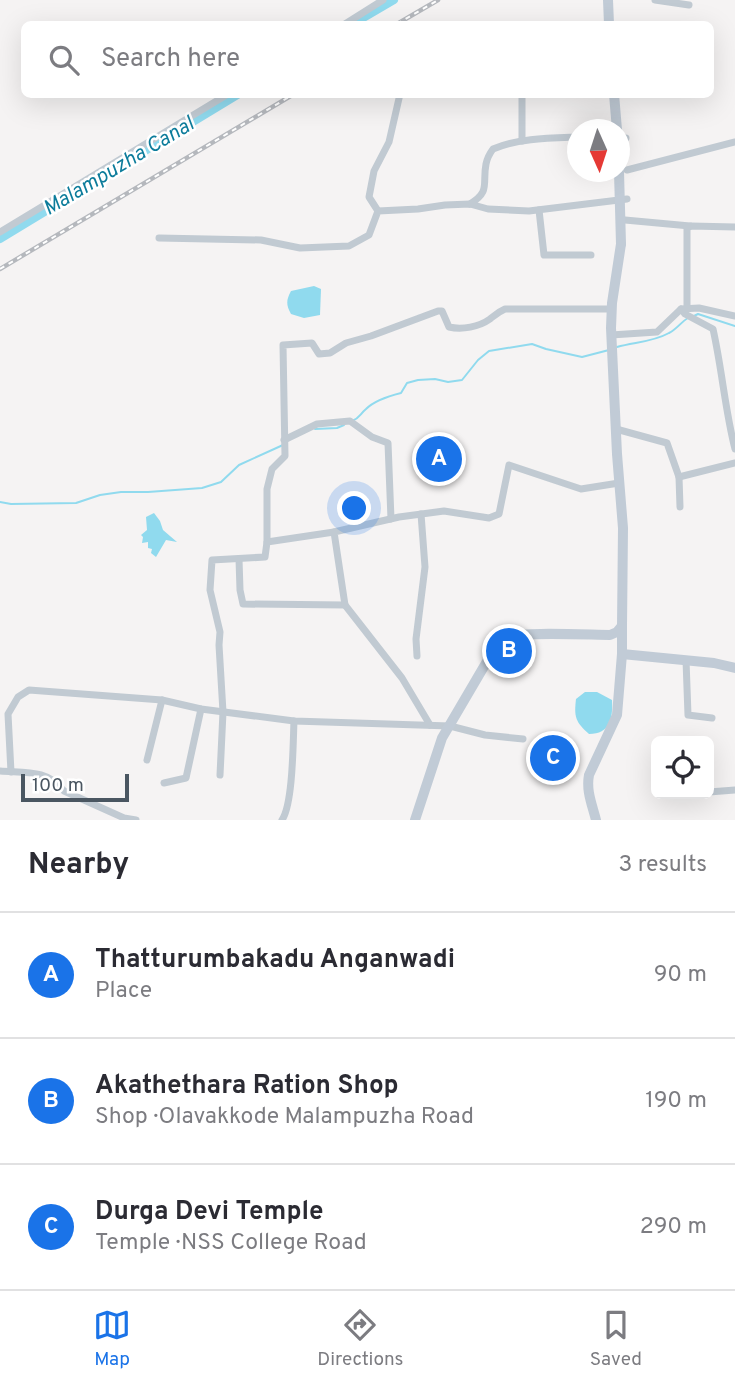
<!DOCTYPE html>
<html lang="en">
<head>
<meta charset="utf-8">
<style>
	body { margin:0; font-family:Overpass,sans-serif; background:#f7f7f7; color:#2b2b33 }
	.controls { position:absolute; right:21px; bottom:21px; display:grid; overflow:hidden; border-radius:10px; box-shadow:0 7px 28px #0002 }
	.controls button { width:63px; height:63px; display:grid; place-items:center; padding:0; border:0; border-bottom:2px solid #e1e1e2; background:#fff; color:#2b2b33; font:35px sans-serif }
	.compass { position:absolute; left:567px; top:119px; width:63px; height:63px; border-radius:50%; background:#fff; box-shadow:0 7px 28px #0002; rotate:177deg }
	.scale { position:absolute; left:21px; bottom:18px; width:108px; box-sizing:border-box; padding-left:7px; border:4px solid #4a5661; border-top:0; font-size:19px; line-height:24px; white-space:nowrap; color:#4a5661; -webkit-text-stroke:5px #fff; paint-order:stroke }
	.you { position:absolute; left:355px; top:509px; width:24px; height:24px; margin:-18px; border:5px solid #fff; border-radius:50%; background:#1a73e8; box-shadow:0 0 0 10px #1a73e833 }
	.badge { display:grid; place-items:center; width:46px; height:46px; border-radius:50%; background:#1a73e8; color:#fff; font-size:23px; font-weight:700 }
	.pin { position:absolute; translate:-50% -50%; border:4px solid #fff; box-shadow:0 2px 7px #0006 }
	.list { margin:0; padding:0; list-style:none }
	h2 { display:flex; justify-content:space-between; align-items:center; height:91px; margin:0; padding:0 28px; font-size:30px }
	h2 small { font-size:23px; font-weight:400; color:#7c7c81 }
	.list li { display:grid; grid-template-columns:46px 1fr auto; gap:21px; align-items:center; box-sizing:border-box; height:126px; padding:0 28px; border-top:2px solid #e1e1e2 }
	.list b { display:block; font-size:26px; white-space:nowrap }
	.list p { margin:0; font-size:23px; white-space:nowrap; color:#7c7c81 }
	.list em { font-size:23px; font-style:normal; color:#7c7c81 }
	.icon { flex:none; width:38px; height:38px; fill:none; stroke:currentColor; stroke-width:2; stroke-linecap:round; stroke-linejoin:round }
	.map { position:relative; flex:none; width:735px; height:820px; overflow:hidden }
	.search { position:absolute; background:#fff; box-shadow:0 7px 28px #0002; left:21px; right:21px; top:21px; height:77px; display:flex; align-items:center; gap:18px; box-sizing:border-box; padding:0 24px; border-radius:10px; color:#7c7c81; font-size:26px }
	.sheet { height:469px; background:#fff }
	nav { display:flex; justify-content:space-around; align-items:center; box-sizing:border-box; height:98px; border-top:2px solid #e1e1e2; background:#fff; font-size:19px; color:#7c7c81 }
	nav a { display:grid; justify-items:center; gap:4px }
	nav .on { color:#1a73e8 }
	.map>svg:first-child { display:block }
	.water { fill:#90daee }
	.lines { fill:none; stroke-linecap:round; stroke-linejoin:round }
	.stream { stroke:#90daee; stroke-width:2 }
	.canal { stroke:#90daee; stroke-width:8 }
	.street { stroke:#c1cad2; stroke-width:7 }
	.secondary { stroke:#c1cbd6; stroke-width:10 }
	.rail-casing { stroke:#b5b8bd; stroke-width:4.5 }
	.rail { stroke:#fff; stroke-width:2; stroke-dasharray:5; stroke-linecap:butt }
	.secondary-bridge { stroke:#c1cbd6; stroke-width:10 }
	.labels { text-anchor:middle; dominant-baseline:central; stroke-width:5; stroke-linejoin:round; paint-order:stroke }
	.water-label { font-size:21px; font-style:italic; fill:#0c7c9b; stroke:#fff }
</style>
</head>
<body>
<div class="map">
<svg width="735" height="820" viewBox="0 0 735 820">
	<rect width="100%" height="100%" fill="#f5f3f3"/>
	<g class="water">
		<path d="M314,286l7,3 -1,26 -16,3 -13,-4c-5,-9 -5,-14 0,-23z"/>
		<path d="M154,513l6,8 3,9 14,12 -11,-2 -10,17 -5,-4 1,-4 -4,-1v-6l-6,1 1,-6 -2,-2 6,-5 -1,-13z"/>
		<path d="M585,692h12l15,8c1,18 -2,34 -23,34 -14,-12 -15,-18 -13,-35z"/>
	</g>
	<g class="lines">
		<g class="stream">
			<path d="M694,316l4,-2 37,12"/>
			<path d="M617,347c18,-5 36,-5 52,-14 8,-4 12,-11 19,-15"/>
			<path d="M352,421c8,-3 8,-7 14,-12 9,-9 23,-13 35,-16l6,-10 11,-3 17,-1 13,3 14,-2 16,-20 11,-9 43,-7 14,5 36,8 27,-7"/>
			<path d="M315,429l22,-1 7,-3"/>
			<path d="M0,502l11,2 65,-1 24,-8 21,-3h27l54,-4 19,-6 18,-17 44,-20"/>
		</g>
		<g class="canal">
			<path d="M353,24l41,-24"/>
			<path d="M0,239l239,-145"/>
		</g>
		<g class="street">
			<path d="M655,0l34,5"/>
			<path d="M345,24l38,-24"/>
			<path d="M522,94v47"/>
			<path d="M620,138h6"/>
			<path d="M627,170l108,-28"/>
			<path d="M470,204c21,-13 12,-20 16,-40 1,-5 4,-11 7,-15 26,-11 56,-11 85,-12"/>
			<path d="M539,210l5,45h47"/>
			<path d="M378,211l-9,-14 5,-26 15,-29 11,-48"/>
			<path d="M625,220l65,6"/>
			<path d="M0,232l228,-138"/>
			<path d="M159,238l102,2 39,8 49,-2 20,-11 9,-24 40,-2 27,-4 25,-1 18,5 41,2 98,-12"/>
			<path d="M681,309l4,5 28,15c9,40 12,81 22,120"/>
			<path d="M687,309v-81l4,-2 44,1"/>
			<path d="M611,335l46,-3 24,-23 18,-1 36,8"/>
			<path d="M616,429l51,14 12,34 56,-14"/>
			<path d="M284,440l33,-16 33,-3 22,16 16,6 3,76"/>
			<path d="M679,477l1,30"/>
			<path d="M267,542v-53l5,-20 13,-13 -2,-111 29,-2 7,11 11,-1 16,-10 25,-7 67,-25h4l7,16c13,3 30,0 41,-8 5,-4 8,-7 15,-10h107"/>
			<path d="M239,559l1,31 3,14 102,1"/>
			<path d="M417,656l-1,-17 9,-72 -4,-53"/>
			<path d="M686,660l2,55 24,3"/>
			<path d="M430,725l-28,-47 -57,-73 -11,-73 65,-15 45,-6 45,7 10,-4 10,-49 72,24 38,-6"/>
			<path d="M147,760l15,-60"/>
			<path d="M0,771c24,2 48,-2 64,20l60,27 12,2"/>
			<path d="M11,772l-3,-58 10,-17 11,-7 133,10 39,9 93,12 156,5 35,9 38,4"/>
			<path d="M220,775l3,-63 -4,-67 1,-13 -10,-42 2,-30 53,-3 2,-15 67,-10"/>
			<path d="M164,783l22,-5 15,-69"/>
			<path d="M709,792l26,-2"/>
			<path d="M664,794l1,1 16,-1"/>
			<path d="M282,820c11,-16 11,-77 12,-99"/>
		</g>
		<g class="secondary">
			<path d="M608,0l1,24"/>
			<path d="M614,94l3,36"/>
			<path d="M622,654l92,9 21,5"/>
			<path d="M415,820l27,-82 54,-92c2,-2 6,-7 8,-8 13,-7 87,-3 106,-3l7,-3 5,-6 1,-98 -6,-74 -6,-126 1,-25 9,-59"/>
			<path d="M596,820c-4,-16 -10,-29 -7,-45l28,-60 5,-61v-28"/>
		</g>
		<g class="rail-casing">
			<g id="rail">
				<path d="M397,24l41,-24"/>
				<path d="M0,269l294,-175"/>
			</g>
		</g>
		<use href="#rail" class="rail"/>
		<path class="secondary-bridge" d="M619,172l2,72"/>
	</g>
	<g class="labels">
		<g class="water-label">
			<text transform="translate(119 167) rotate(-31)">Malampuzha Canal</text>
		</g>
	</g>
</svg>
<div class="controls">
<button><svg class="icon" aria-label="locate" viewBox="0 0 24 24"><circle cx="12" cy="12" r="6"/><path d="M12 2v4M12 18v4M2 12h4M18 12h4"/></svg></button>
</div>
<svg class="compass" viewBox="-18 -18 36 36"><path d="M0-13l5 13h-10z" fill="#e53935"/><path d="M0 13l5-13h-10z" fill="#7c7c81"/></svg>
<div class="scale">100 m</div>
<div class="you"></div>
<div class="pin badge" style="left:439px;top:459px">A</div>
<div class="pin badge" style="left:509px;top:651px">B</div>
<div class="pin badge" style="left:553px;top:758px">C</div>
<div class="search"><svg class="icon" aria-label="search" viewBox="0 0 24 24"><circle cx="10" cy="10" r="6"/><path d="M15 15l6 6"/></svg>Search here</div>
</div>
<section class="sheet">
<h2>Nearby<small>3 results</small></h2>
<ul class="list">
<li><span class="badge">A</span><div><b>Thatturumbakadu Anganwadi</b><p>Place</p></div><em>90 m</em></li>
<li><span class="badge">B</span><div><b>Akathethara Ration Shop</b><p>Shop · Olavakkode Malampuzha Road</p></div><em>190 m</em></li>
<li><span class="badge">C</span><div><b>Durga Devi Temple</b><p>Temple · NSS College Road</p></div><em>290 m</em></li>
</ul>
</section>
<nav>
<a class="on"><svg class="icon" aria-label="map" viewBox="0 0 24 24"><path d="M3 6l6-2 6 2 6-2v14l-6 2-6-2-6 2zM9 4v14M15 6v14"/></svg>Map</a>
<a><svg class="icon" aria-label="directions" viewBox="0 0 24 24"><path d="M12 3l9 9-9 9-9-9zM9 14v-3h6M13 9l2 2-2 2"/></svg>Directions</a>
<a><svg class="icon" aria-label="saved" viewBox="0 0 24 24"><path d="M7 4h10v16l-5-4-5 4z"/></svg>Saved</a>
</nav>
</body>
</html>
